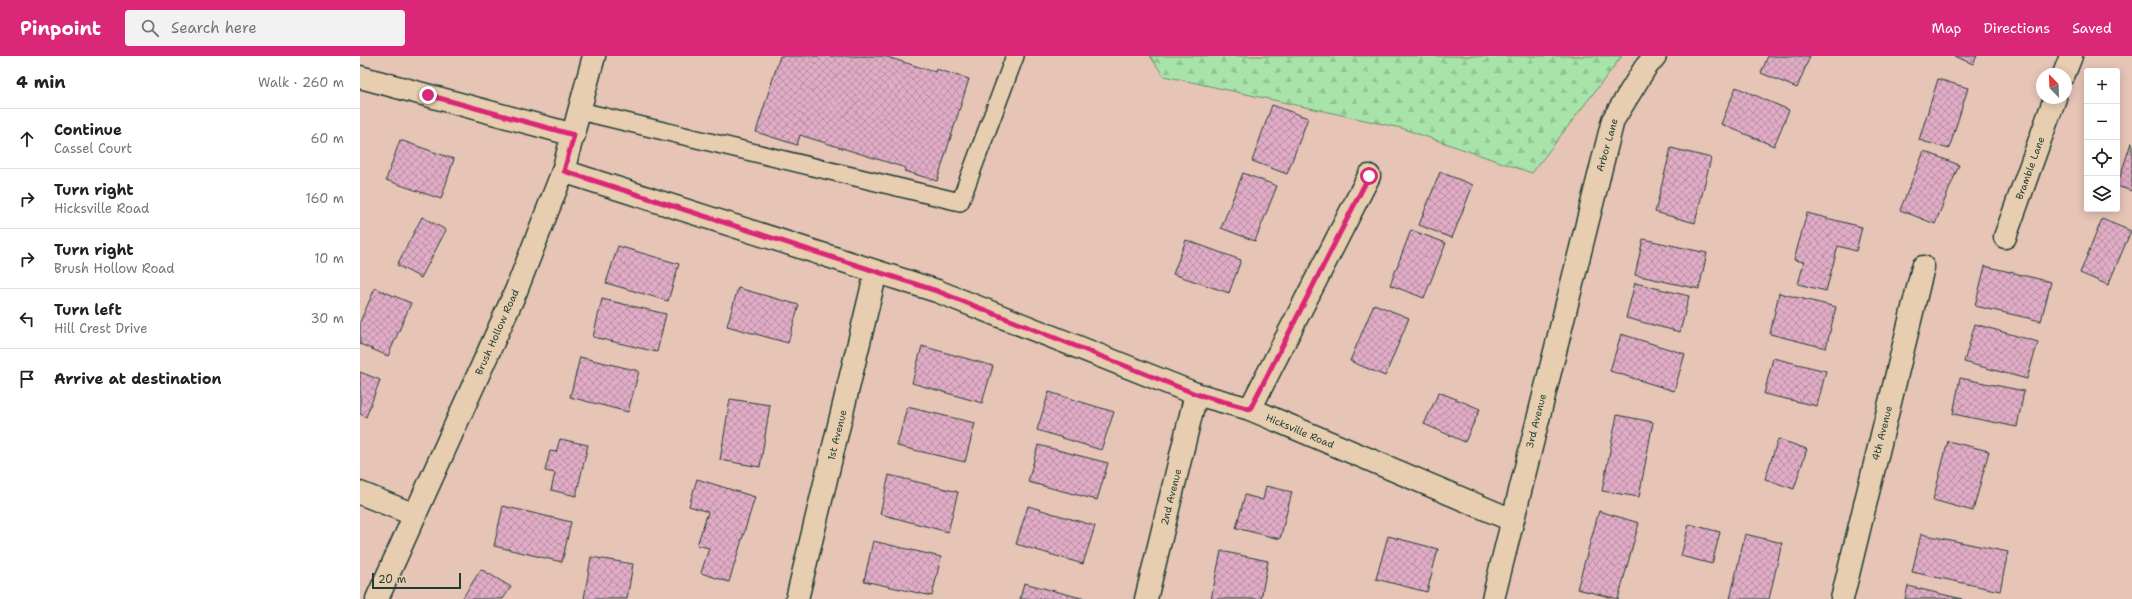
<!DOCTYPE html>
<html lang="en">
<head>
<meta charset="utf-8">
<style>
	body { margin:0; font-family:"Shantell Sans",sans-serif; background:#f2f2f2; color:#202124 }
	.controls { position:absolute; right:12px; top:12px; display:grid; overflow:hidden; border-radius:4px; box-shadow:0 2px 10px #0003 }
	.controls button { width:36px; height:36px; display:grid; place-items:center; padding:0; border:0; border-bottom:1px solid #e0e0e0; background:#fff; color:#202124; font:20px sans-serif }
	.compass { position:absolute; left:1676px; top:12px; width:36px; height:36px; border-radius:50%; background:#fff; box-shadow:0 2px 10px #0003; rotate:337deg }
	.scale { position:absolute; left:12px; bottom:10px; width:89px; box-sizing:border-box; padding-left:4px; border:2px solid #1f3d34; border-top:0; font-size:11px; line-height:14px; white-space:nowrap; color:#1f3d34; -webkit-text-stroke:3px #e8ceb0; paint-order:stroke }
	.stop { position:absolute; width:12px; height:12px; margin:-9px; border:3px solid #db2777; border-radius:50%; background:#fff }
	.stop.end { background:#db2777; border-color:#fff; box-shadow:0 1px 4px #0008 }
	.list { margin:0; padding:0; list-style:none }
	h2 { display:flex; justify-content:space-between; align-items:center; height:52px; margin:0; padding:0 16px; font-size:17px }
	h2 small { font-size:13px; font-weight:400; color:#757577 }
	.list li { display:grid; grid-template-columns:26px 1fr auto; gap:12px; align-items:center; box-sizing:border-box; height:60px; padding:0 16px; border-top:1px solid #e0e0e0 }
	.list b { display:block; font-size:15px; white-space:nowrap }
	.list p { margin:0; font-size:13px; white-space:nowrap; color:#757577 }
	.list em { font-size:13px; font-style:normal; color:#757577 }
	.icon { flex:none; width:22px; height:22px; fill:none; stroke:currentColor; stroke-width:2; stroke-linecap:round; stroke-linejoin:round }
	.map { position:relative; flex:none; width:1772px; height:543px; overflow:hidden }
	header { display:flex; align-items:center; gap:24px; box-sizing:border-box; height:56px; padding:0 20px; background:#db2777; color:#fff }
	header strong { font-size:19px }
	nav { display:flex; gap:22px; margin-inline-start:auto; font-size:14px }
	.search { width:280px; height:36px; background:#f2f2f2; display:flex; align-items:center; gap:10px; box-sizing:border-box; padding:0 14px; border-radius:4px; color:#757577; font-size:15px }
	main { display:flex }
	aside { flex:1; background:#fff }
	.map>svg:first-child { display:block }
	.forest { fill:url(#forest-firs); stroke:#64906f }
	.building { fill:url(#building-cross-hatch); stroke:#1f3d34 }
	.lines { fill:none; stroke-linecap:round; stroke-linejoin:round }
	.lane-casing { stroke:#1f3d34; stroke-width:20 }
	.street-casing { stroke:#1f3d34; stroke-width:25 }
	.secondary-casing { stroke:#1f3d34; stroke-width:25 }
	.lane { stroke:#e8ceb0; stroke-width:17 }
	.street { stroke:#e8ceb0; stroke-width:22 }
	.secondary { stroke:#e8ceb0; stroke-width:22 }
	.route { stroke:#db2777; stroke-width:5 }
	.labels { text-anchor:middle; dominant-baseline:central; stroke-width:4; stroke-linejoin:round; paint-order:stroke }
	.street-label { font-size:10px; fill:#1f3d34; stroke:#e8ceb0 }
</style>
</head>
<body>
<header>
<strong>Pinpoint</strong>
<div class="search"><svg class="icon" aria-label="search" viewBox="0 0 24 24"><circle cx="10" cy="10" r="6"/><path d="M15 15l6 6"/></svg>Search here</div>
<nav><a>Map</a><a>Directions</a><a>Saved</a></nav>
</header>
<main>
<aside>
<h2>4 min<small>Walk · 260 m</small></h2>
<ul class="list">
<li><svg class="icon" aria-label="ahead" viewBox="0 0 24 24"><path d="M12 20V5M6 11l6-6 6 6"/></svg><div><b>Continue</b><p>Cassel Court</p></div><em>60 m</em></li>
<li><svg class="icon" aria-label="right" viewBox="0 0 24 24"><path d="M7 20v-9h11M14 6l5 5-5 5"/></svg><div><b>Turn right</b><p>Hicksville Road</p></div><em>160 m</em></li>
<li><svg class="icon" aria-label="right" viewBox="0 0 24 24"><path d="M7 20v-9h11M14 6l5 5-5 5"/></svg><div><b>Turn right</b><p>Brush Hollow Road</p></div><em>10 m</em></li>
<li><svg class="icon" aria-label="left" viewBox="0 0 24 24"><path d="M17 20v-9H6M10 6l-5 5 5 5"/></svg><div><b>Turn left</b><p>Hill Crest Drive</p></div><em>30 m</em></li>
<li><svg class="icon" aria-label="arrive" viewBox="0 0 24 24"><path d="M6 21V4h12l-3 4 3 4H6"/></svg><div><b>Arrive at destination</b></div></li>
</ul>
</aside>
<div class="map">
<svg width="1772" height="543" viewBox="0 0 1772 543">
	<defs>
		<pattern id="forest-firs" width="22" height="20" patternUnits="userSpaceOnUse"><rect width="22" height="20" fill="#a8e4aa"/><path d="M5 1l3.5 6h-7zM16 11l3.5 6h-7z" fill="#90c493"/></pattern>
		<pattern id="building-cross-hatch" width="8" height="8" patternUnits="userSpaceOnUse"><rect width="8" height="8" fill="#e1acc5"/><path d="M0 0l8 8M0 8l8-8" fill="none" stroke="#b68da1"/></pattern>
	</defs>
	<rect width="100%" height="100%" fill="#e6c4b6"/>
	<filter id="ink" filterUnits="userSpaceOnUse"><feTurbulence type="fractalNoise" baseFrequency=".025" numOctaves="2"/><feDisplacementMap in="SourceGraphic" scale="8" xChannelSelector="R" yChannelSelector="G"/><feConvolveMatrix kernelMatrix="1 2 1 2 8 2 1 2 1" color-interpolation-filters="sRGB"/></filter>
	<g filter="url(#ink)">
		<path class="forest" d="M790,0h472l-90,117 -131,-45 -237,-52z"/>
		<g class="building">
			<path d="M420,0h104l51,16 1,-3 33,10 -32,102 -33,-10 2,-3 -106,-33 -3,10 -41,-13z"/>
			<path d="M1408,0h42l-13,32 -36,-15z"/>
			<path d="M1594,0h23l-4,8z"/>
			<path d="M1578,23l30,9 -19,61 -30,-9z"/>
			<path d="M1376,31l53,23 -15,36 -53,-22z"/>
			<path d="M912,49l36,13 -21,56 -35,-13z"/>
			<path d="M40,84l54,19 -13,40 -55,-19z"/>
			<path d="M1771,87h1v48l-15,-5z"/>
			<path d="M1311,92l40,10 -16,65 -40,-11z"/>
			<path d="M1564,95l35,14 -24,59 -35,-14z"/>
			<path d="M1080,116l33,13 -21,53 -33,-13z"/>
			<path d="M883,117l34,13 -22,55 -34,-13z"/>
			<path d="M1447,157l55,14 -6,24 -18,-5 -12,45 -28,-7 6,-22 -10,-2z"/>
			<path d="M62,161l24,13 -25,48 -24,-13z"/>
			<path d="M1742,163l29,12 -23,54 -28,-12z"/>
			<path d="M1051,174l35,13 -22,55 -34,-13z"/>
			<path d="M1283,183l64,14 -8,36 -64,-14z"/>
			<path d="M826,184l55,20 -12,33 -56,-19z"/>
			<path d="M258,190l61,18 -11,37 -62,-18z"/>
			<path d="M1625,210l66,16 -10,39 -66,-15z"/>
			<path d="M1275,227l54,13 -9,36 -54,-14z"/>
			<path d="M15,232l36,15 -23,53 -28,-12v-22z"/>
			<path d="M378,232l61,17 -11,38 -61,-17z"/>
			<path d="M1419,237l57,14 -10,41 -56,-14z"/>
			<path d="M242,243l64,15 -9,38 -64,-15z"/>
			<path d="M1014,248l35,14 -24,58 -35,-15z"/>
			<path d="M1615,268l63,18 -11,37 -63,-17z"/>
			<path d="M1261,278l64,20 -11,37 -64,-20z"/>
			<path d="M562,290l71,20 -11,37 -70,-20z"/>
			<path d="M220,301l59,14 -11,41 -58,-15z"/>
			<path d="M1413,302l53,13 -9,35 -53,-12z"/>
			<path d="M0,316l20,8 -14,37 -6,-3z"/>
			<path d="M1600,322l64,13 -7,36 -64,-13z"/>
			<path d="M689,336l65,20 -13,38 -64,-20z"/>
			<path d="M1079,336l41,17 -15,33 -41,-18z"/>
			<path d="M370,343l40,6 -10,62 -40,-7z"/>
			<path d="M547,351l68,16 -10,39 -68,-16z"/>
			<path d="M1257,359l36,7 -14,75 -37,-6z"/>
			<path d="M200,383l28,6 -12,51 -25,-6 4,-17 -10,-2 5,-20 6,1z"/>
			<path d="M1418,383l29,10 -13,40 -29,-10z"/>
			<path d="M1588,385l41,10 -16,60 -40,-11z"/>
			<path d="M678,389l70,18 -11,37 -69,-18z"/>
			<path d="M529,419l69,17 -10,40 -68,-18z"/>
			<path d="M337,423l58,18 -26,85 -28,-9 8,-25 -12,-3 11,-33 -19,-6z"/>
			<path d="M906,430l26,6 -12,47 -44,-11 9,-33 18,5z"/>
			<path d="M143,450l68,16 -9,40 -68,-16z"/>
			<path d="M668,450l67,20 -12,38 -67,-20z"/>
			<path d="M1239,455l40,12 -21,76 -41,-10z"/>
			<path d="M1329,468l31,8 -8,32 -31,-8z"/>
			<path d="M1385,478l37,9 -13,56h-39z"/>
			<path d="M1561,478l87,18 -8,39 -88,-19z"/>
			<path d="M1028,480l50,13 -11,43 -51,-13z"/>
			<path d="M513,485l68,16 -9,39 -68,-15z"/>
			<path d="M861,495l47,10 -7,38h-50z"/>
			<path d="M231,501l42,7 -6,35h-43z"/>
			<path d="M121,513l30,18 -8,12h-41z"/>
			<path d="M664,527l61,16h-65z"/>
			<path d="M1548,530l54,13h-57z"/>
		</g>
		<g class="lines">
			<g class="lane-casing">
				<path id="lane" d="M220,55l380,91 55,-146"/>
			</g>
			<g class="street-casing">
				<g id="street">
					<path d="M1704,18l7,-18"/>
					<path d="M0,21l214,58"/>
					<path d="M203,115l374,120 259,103 54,15 262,111"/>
					<path d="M1645,181l50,-139"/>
					<path d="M890,353l119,-233"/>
					<path d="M0,437l55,22"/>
					<path d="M437,543l79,-327"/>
					<path d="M786,543l50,-205"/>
					<path d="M1133,543l120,-479 32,-52 10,-12"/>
					<path d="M1482,543l81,-332"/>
				</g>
			</g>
			<g class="secondary-casing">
				<path id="secondary" d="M17,543l139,-308 47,-120 31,-115"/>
			</g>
			<use href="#lane" class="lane"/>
			<use href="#street" class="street"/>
			<use href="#secondary" class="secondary"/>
		</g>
	</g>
	<g class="lines" filter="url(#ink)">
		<path class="route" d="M68,39l146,40 -10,36 373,120 259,103 54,15 119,-233"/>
	</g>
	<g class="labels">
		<g class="street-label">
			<text transform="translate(1247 89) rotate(-74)">Arbor Lane</text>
			<text transform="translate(1670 112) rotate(-70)">Bramble Lane</text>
			<text transform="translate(137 276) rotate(-66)">Brush Hollow Road</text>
			<text transform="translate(1176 365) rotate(-76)">3rd Avenue</text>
			<text transform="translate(940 375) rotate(23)">Hicksville Road</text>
			<text transform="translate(1522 377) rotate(-76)">4th Avenue</text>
			<text transform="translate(477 379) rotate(-76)">1st Avenue</text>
			<text transform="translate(811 441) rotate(-76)">2nd Avenue</text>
		</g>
	</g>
</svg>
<div class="controls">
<button>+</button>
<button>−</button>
<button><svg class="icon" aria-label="locate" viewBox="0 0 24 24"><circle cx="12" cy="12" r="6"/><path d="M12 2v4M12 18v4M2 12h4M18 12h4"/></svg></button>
<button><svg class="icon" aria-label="layers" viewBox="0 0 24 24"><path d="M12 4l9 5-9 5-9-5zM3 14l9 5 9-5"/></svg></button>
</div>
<svg class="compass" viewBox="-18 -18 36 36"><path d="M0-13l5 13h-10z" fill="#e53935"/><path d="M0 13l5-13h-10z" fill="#757577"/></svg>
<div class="scale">20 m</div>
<div class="stop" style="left:1009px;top:120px"></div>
<div class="stop end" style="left:68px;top:39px"></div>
</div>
</main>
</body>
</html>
